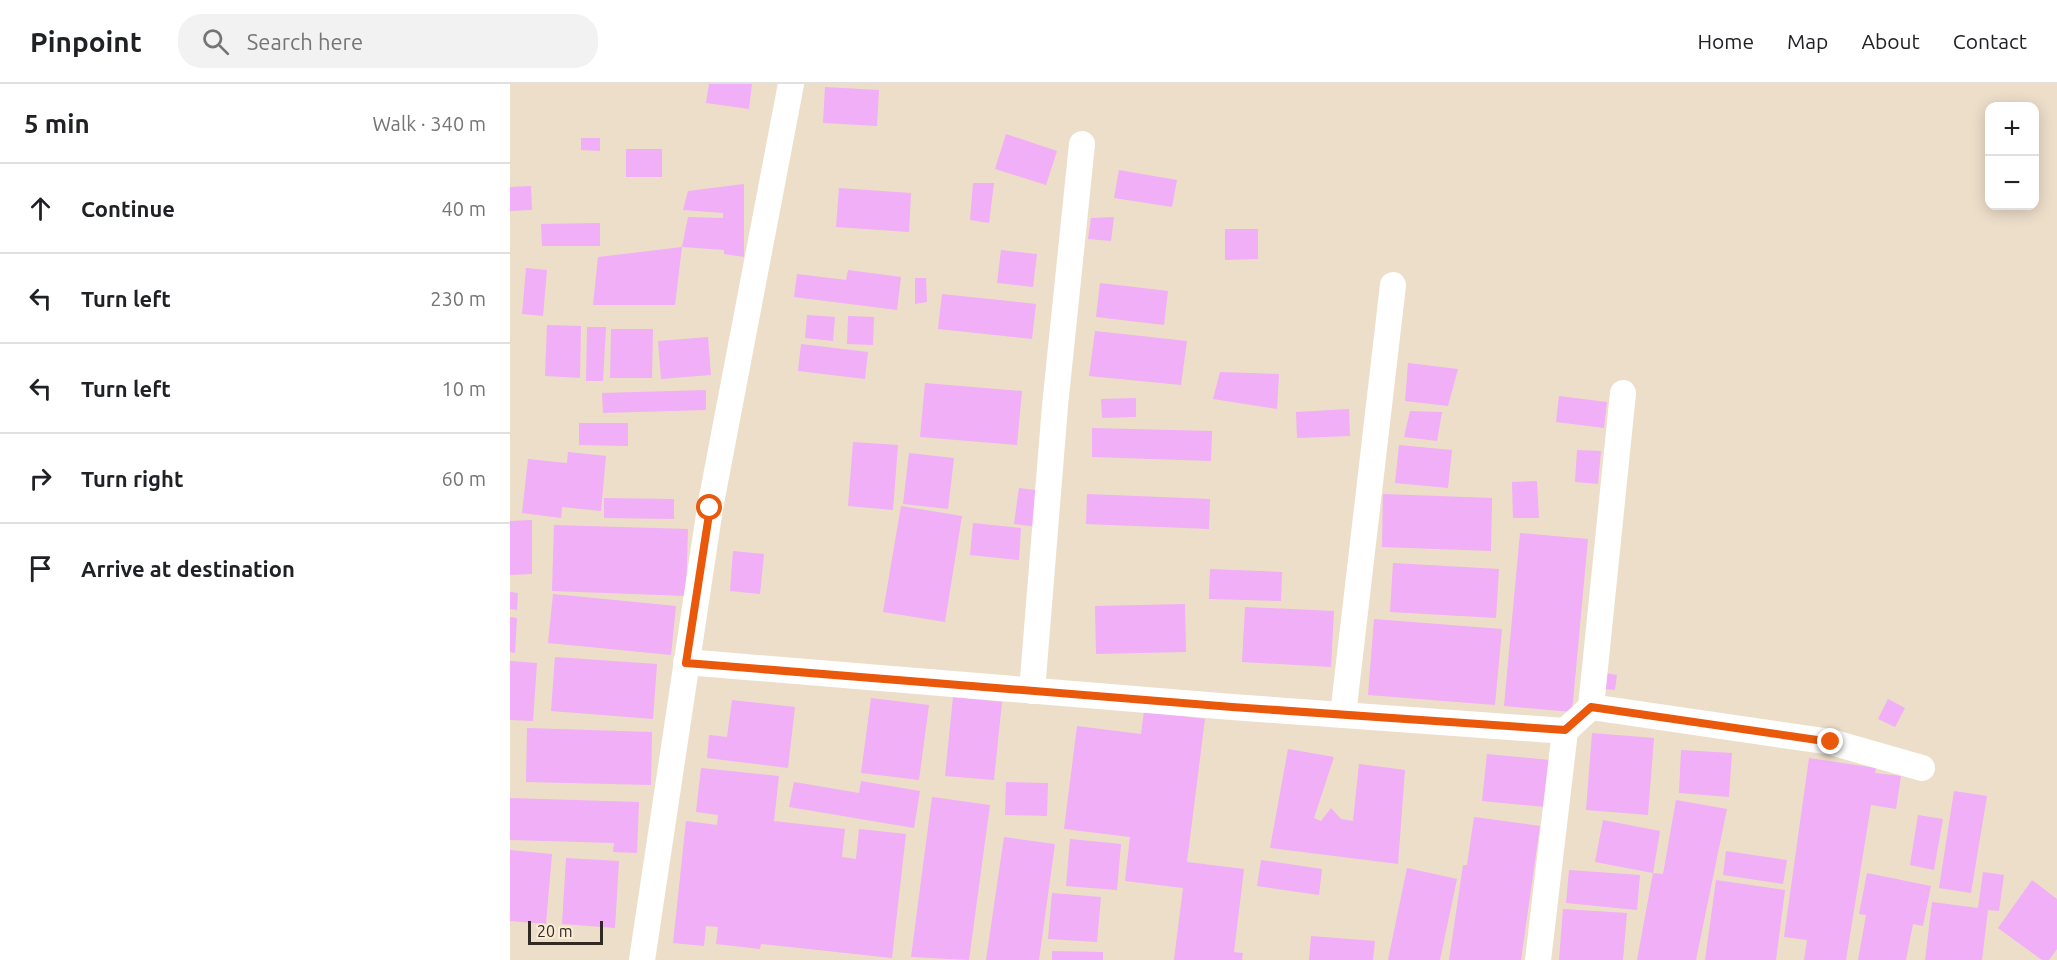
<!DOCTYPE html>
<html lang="en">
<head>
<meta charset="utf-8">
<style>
	body { margin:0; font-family:Ubuntu,sans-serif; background:#f2f2f2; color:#202124 }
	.controls { position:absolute; right:18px; top:18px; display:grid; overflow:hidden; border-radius:12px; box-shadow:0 3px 15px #0003 }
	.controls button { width:54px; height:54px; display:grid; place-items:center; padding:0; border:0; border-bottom:2px solid #e0e0e0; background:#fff; color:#202124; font:30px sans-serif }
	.scale { position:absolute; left:18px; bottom:15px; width:75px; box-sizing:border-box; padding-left:6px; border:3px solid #302a23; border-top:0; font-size:16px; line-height:21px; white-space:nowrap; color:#302a23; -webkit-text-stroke:4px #fbebd7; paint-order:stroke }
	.stop { position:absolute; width:18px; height:18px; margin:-14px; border:4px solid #ea580c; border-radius:50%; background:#fff }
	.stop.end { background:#ea580c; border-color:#fff; box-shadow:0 2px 6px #0008 }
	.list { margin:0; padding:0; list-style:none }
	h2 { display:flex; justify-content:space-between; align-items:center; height:78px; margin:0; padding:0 24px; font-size:26px }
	h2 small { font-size:20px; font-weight:400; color:#757577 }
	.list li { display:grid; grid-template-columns:39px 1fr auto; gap:18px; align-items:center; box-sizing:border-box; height:90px; padding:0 24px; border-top:2px solid #e0e0e0 }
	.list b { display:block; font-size:22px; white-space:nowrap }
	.list em { font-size:20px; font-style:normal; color:#757577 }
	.icon { flex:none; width:33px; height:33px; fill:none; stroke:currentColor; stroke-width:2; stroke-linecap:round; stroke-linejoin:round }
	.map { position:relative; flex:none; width:1547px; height:876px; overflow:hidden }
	header { display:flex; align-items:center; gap:36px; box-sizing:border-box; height:84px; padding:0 30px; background:#fff; border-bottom:2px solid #e0e0e0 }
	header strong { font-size:28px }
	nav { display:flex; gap:33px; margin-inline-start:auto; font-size:21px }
	.search { width:420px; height:54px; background:#f2f2f2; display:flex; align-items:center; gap:15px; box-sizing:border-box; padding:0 21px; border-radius:24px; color:#757577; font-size:22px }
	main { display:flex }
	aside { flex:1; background:#fff }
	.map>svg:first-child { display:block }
	.building { fill:#f0aff6 }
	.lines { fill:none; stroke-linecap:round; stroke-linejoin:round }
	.minor { stroke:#fff; stroke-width:26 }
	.route { stroke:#ea580c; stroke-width:8 }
</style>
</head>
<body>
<header>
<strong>Pinpoint</strong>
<div class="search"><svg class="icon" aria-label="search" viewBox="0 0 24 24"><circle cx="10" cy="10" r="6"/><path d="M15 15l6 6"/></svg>Search here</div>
<nav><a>Home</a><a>Map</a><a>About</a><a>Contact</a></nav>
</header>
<main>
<aside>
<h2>5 min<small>Walk · 340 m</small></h2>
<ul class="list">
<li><svg class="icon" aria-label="ahead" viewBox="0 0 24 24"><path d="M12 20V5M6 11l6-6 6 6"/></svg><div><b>Continue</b></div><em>40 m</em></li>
<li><svg class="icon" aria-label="left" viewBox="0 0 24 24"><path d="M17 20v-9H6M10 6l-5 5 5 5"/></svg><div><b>Turn left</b></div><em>230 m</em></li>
<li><svg class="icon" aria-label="left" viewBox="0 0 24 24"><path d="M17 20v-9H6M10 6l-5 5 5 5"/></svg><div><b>Turn left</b></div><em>10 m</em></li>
<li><svg class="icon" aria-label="right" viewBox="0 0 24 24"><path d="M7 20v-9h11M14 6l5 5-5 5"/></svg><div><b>Turn right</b></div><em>60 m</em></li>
<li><svg class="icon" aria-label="arrive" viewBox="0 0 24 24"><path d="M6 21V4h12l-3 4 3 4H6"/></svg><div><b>Arrive at destination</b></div></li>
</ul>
</aside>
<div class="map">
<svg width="1547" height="876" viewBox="0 0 1547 876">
	<rect width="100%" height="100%" fill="#eddeca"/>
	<g class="building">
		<path d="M199,0h43l-3,25 -43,-6z"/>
		<path d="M315,3l54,3 -2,36 -54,-3z"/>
		<path d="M496,50l51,17 -11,34 -51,-16z"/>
		<path d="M71,54h19v13l-19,-1z"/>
		<rect x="116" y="65" width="36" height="28"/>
		<path d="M609,86l58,10 -5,27 -58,-9z"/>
		<path d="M463,99h21l-5,40 -19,-3z"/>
		<path d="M234,100v73l-20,-3v-4l-42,-3 6,-30 35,1v-5l-40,-3 5,-19z"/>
		<path d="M21,102l1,24 -22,1v-24z"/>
		<path d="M329,104l72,5 -2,39 -73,-5z"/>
		<path d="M604,133l-3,24 -23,-2 3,-21z"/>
		<path d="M90,139v23h-58l-1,-22z"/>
		<path d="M715,145h33v30l-33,1z"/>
		<path d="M172,163l-7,58h-82l5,-48z"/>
		<path d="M491,166l36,4 -4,33 -36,-4z"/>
		<path d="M16,184l21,2 -4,46 -21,-2z"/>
		<path d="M338,186l53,7 -4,33 -103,-13 3,-23 49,6z"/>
		<path d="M405,194h11l1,24 -12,2z"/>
		<path d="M590,199l68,8 -4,34 -68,-8z"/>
		<path d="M432,210l94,10 -4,35 -94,-10z"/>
		<path d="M297,231l28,2 -2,24 -28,-3z"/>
		<path d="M338,232l26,1 -1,28 -26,-1z"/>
		<path d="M37,241l34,1 -1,52 -35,-2z"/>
		<path d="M77,243h19l-3,54h-17z"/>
		<path d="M101,245h42l-1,49h-42z"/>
		<path d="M585,247l92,10 -6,44 -92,-9z"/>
		<path d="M198,253l3,38 -50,4 -3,-38z"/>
		<path d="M291,260l67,8 -3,27 -67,-8z"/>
		<path d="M898,279l50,6 -10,37 -43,-5z"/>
		<path d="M710,288l59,2 -2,35 -64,-10z"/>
		<path d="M415,299l97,8 -5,54 -97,-8z"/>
		<path d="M196,306v20l-103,3 -1,-20z"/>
		<path d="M1049,312l48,6 -3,26 -48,-6z"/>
		<path d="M626,314v19l-34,1 -1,-19z"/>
		<path d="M839,325l1,27 -53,2 -1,-26z"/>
		<path d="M900,327l32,1 -5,29 -33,-4z"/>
		<path d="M69,339h49v23l-49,-1z"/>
		<path d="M582,344l120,3 -1,30 -119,-4z"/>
		<path d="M343,358l45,3 -5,65 -45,-4z"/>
		<path d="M889,361l53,5 -4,38 -53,-5z"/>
		<path d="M1067,366l24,1 -3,33 -23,-2z"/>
		<path d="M58,368l38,4 -5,55 -39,-4 -1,11 -39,-5 6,-54 39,4z"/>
		<path d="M399,369l45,5 -6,51 -45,-5z"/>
		<path d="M1027,397l2,37h-26l-1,-36z"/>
		<path d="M509,404l23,3 -4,36 -24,-3z"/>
		<path d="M577,410l123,5 -1,30 -123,-5z"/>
		<path d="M873,410l109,4 -1,53 -109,-4z"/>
		<path d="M94,414l70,1v20l-70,-1z"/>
		<path d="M391,422l61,10 -17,106 -62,-10z"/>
		<path d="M22,436v54l-22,1v-54z"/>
		<path d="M463,439l48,5 -2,32 -49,-5z"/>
		<path d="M44,441l134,4 -2,67 -134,-5z"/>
		<path d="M1010,449l68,6 -16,173 -68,-6z"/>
		<path d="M223,467l31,3 -4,40 -30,-3z"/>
		<path d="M883,479l106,6 -3,49 -106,-6z"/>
		<path d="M700,485l72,3 -1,29 -72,-2z"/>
		<path d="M0,508l8,1 -1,17 -7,-1z"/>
		<path d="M43,510l123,12 -5,49 -123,-12z"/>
		<path d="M675,520l1,48 -90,2 -1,-48z"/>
		<path d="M735,523l89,4 -3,56 -89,-5z"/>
		<path d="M0,533l7,1 -2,35 -5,-1z"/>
		<path d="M864,535l128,10 -7,76 -127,-10z"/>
		<path d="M45,573l102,7 -4,55 -102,-8z"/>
		<path d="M0,577l27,2 -4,58 -23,-1z"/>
		<path d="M1095,589l12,2 -2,15 -11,-1z"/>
		<path d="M443,613l49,5 -8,78 -49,-4z"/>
		<path d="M361,614l58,7 -10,75 -58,-7z"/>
		<path d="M1378,615l17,9 -10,19 -17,-8z"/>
		<path d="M222,616l63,7 -7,61 -81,-10 2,-23 18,2z"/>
		<path d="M634,627l61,8 -18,143 57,7 -10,83 9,1 -1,7h-68l9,-72 -58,-7 5,-44 -66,-8 13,-103 64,8z"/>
		<path d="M17,644l125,4 -1,53 -125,-3z"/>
		<path d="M1082,649l62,5 -6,77 -62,-5z"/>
		<path d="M778,665l46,8 -20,61 7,3 10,-13 10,11 12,2 6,-57 46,6 -7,94 -128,-16z"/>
		<path d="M1171,666l51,3 -3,44 -50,-4z"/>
		<path d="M977,670l63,6 -5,47 -63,-6z"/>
		<path d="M1299,674l67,10 -1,5 26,3 -5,33 -25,-4 -25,155h-42l3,-20 -23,-3z"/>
		<path d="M191,684l78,8 -5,45 71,8 -3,28 14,2 3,-30 47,5 -14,124 -131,-14 -1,5 -44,-5 2,-17 -12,-1 -2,20 -31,-3 13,-122 31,4 1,-10 -22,-3z"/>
		<path d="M351,697l59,10 -6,37 -125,-21 5,-25 65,11z"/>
		<path d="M496,698l42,1 -1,33 -42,-1z"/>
		<path d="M1444,707l33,5 -16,97 -32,-5z"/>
		<path d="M422,713l58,8 -21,155 -58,-3z"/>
		<path d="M0,714l129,4 -2,51 -24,-1 1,-9 -104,-3z"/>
		<path d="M1166,716l51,9 -31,151h-59l16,-87 10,1z"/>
		<path d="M1408,731l25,4 -9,51 -24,-5z"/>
		<path d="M964,733l66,9 -19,134h-72l14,-95h4z"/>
		<path d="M1093,736l57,11 -7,42 -58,-11z"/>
		<path d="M494,753l51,7 -16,116h-53z"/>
		<path d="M560,755l51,5 -4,46 -51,-4z"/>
		<path d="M0,766l42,4 -6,70 -36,-3z"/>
		<path d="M1216,767l61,9 -4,24 -60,-9z"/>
		<path d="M56,774l53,3 -4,67 -53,-4z"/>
		<path d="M751,776l61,9 -3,26 -62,-9z"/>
		<path d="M897,784l50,11 -17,81h-52z"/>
		<path d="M1059,786l71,5 -3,35 -71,-7z"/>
		<path d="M1473,788l21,3 -5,36 -11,-1 -6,50h-57l7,-58 46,6z"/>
		<path d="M1357,789l64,13 -8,40 -10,-2 -7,36h-48l8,-45 -7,-1z"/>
		<path d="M1206,796l69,10 -9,70h-71z"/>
		<path d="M1522,796l25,19v50l-8,11h-7l-44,-32z"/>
		<path d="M542,809l49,4 -4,45 -49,-3z"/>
		<path d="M1053,825l64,4 -4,47h-64z"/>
		<path d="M801,852l64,5 -2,19h-64z"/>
		<path d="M542,867l51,1v8h-51z"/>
	</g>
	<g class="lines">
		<g class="minor">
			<path d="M176,578l546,45 333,24 26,-24 240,35 91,26"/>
			<path d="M522,607l23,-285 27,-262"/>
			<path d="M1081,623l32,-314"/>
			<path d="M833,631l50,-430"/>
			<path d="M132,876l68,-452 81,-424"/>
			<path d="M1028,876l27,-229"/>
		</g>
	</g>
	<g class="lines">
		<path class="route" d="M200,424l-24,155 546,44 333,23 26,-23 240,35"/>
	</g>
</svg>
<div class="controls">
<button>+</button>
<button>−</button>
</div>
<div class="scale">20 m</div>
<div class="stop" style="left:200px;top:424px"></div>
<div class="stop end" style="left:1321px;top:658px"></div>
</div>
</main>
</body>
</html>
